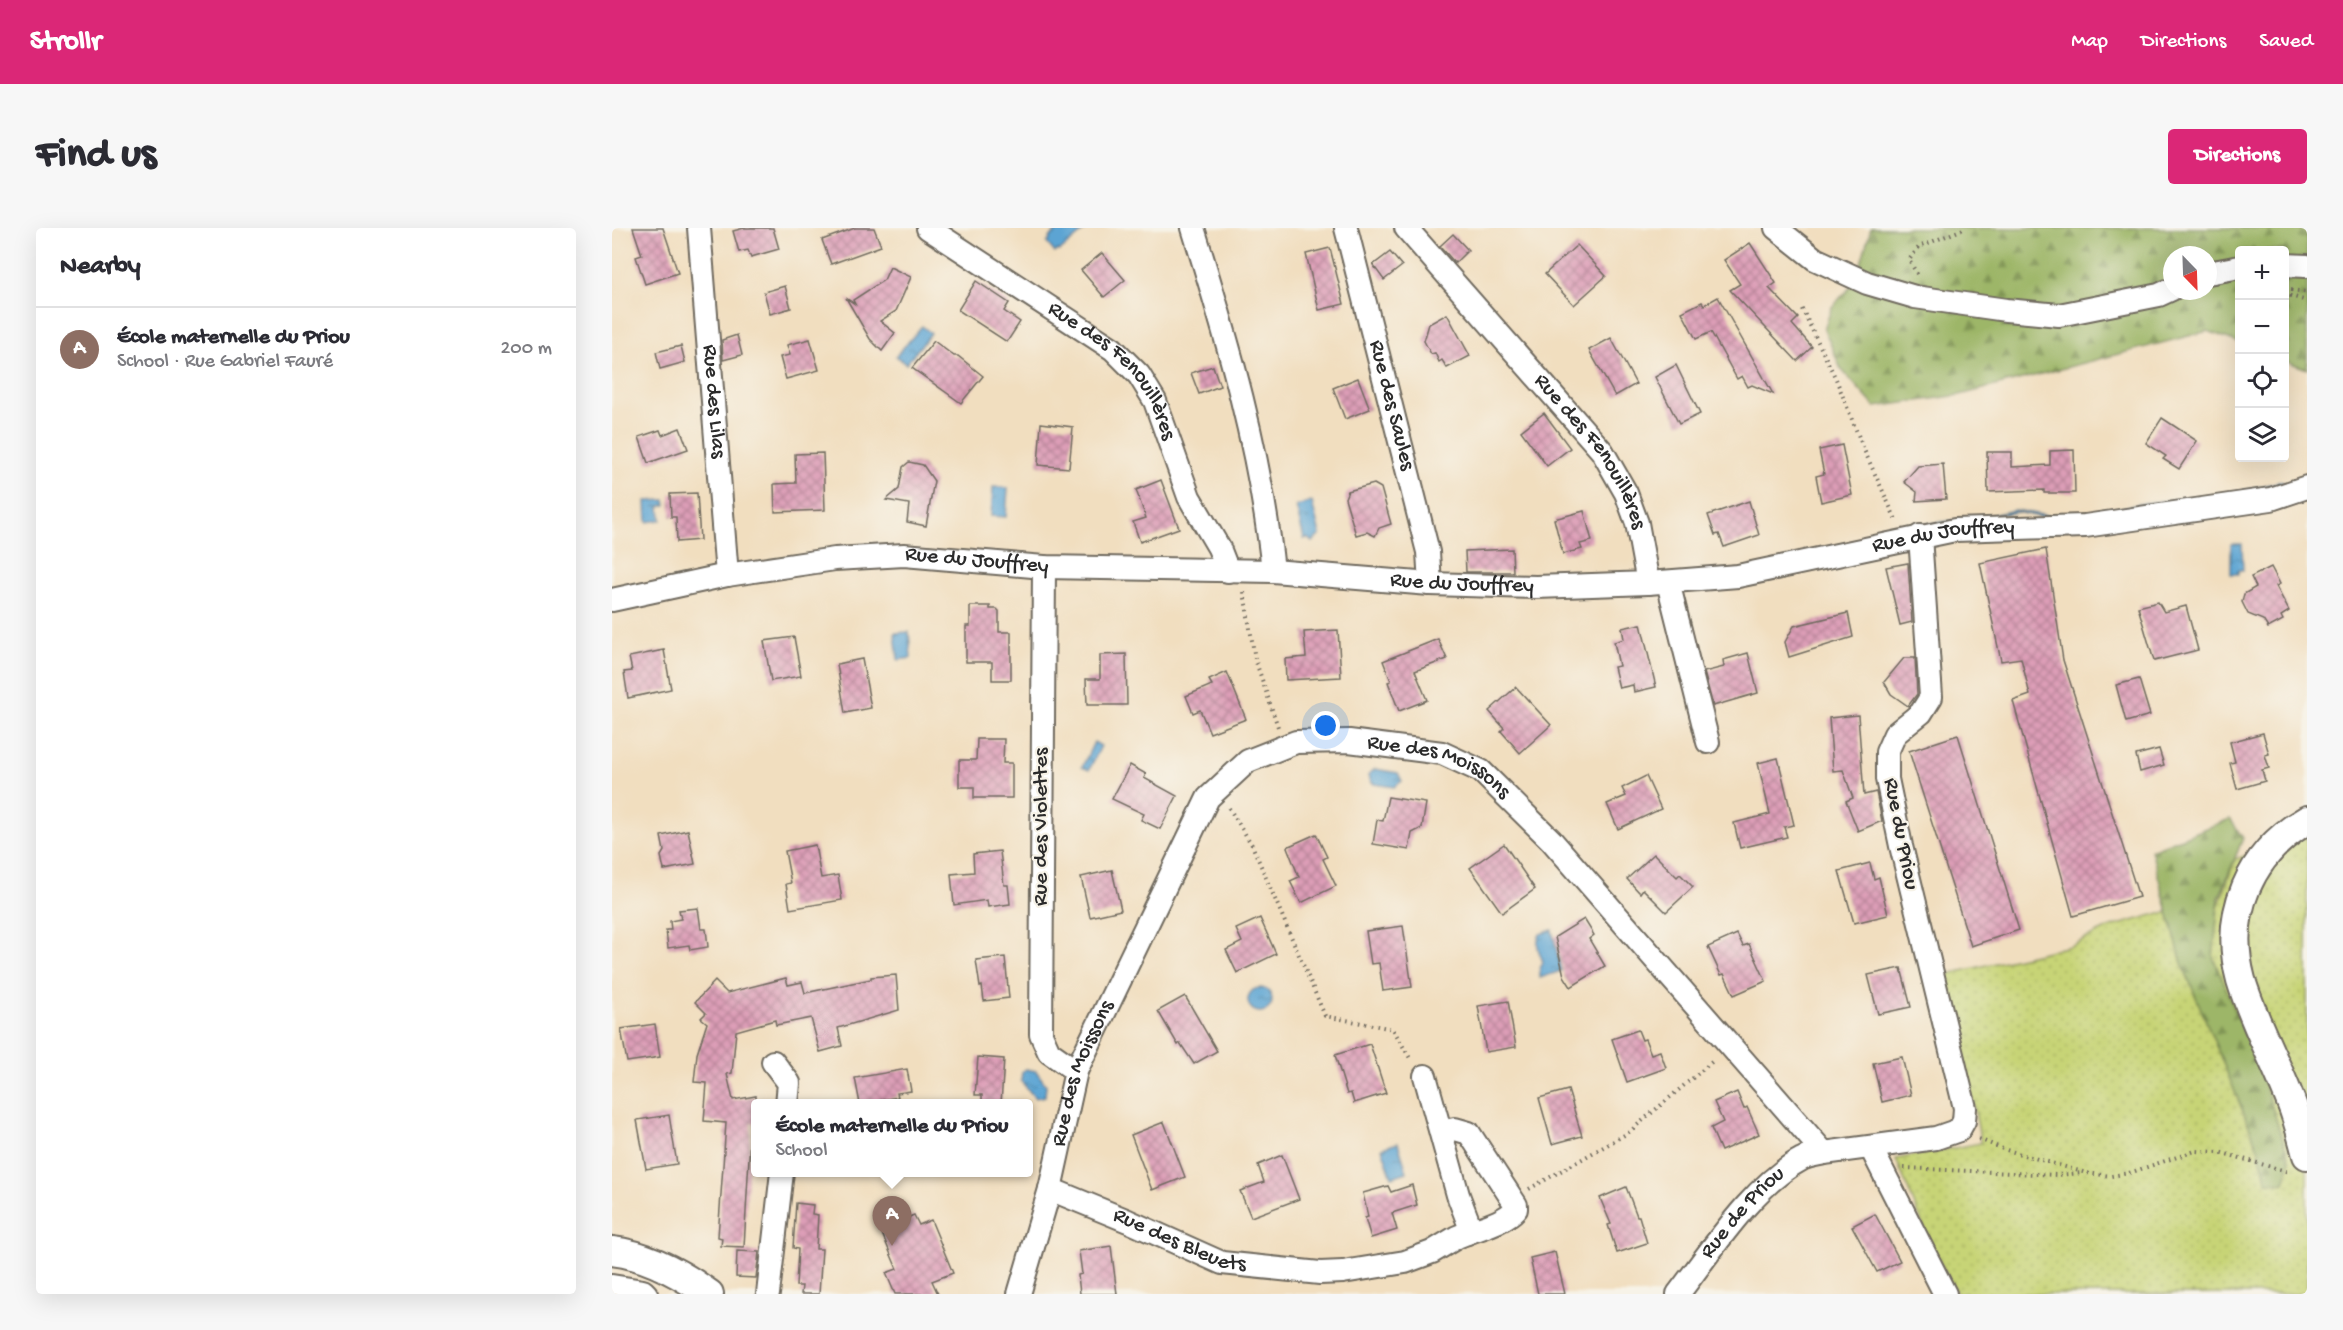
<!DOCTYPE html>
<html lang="en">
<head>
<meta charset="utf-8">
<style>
	body { margin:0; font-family:"Gochi Hand",sans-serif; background:#f7f7f7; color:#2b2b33 }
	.controls { position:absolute; right:18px; top:18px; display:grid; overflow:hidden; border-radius:6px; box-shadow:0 6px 24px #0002 }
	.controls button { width:54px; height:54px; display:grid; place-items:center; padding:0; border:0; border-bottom:2px solid #e1e1e2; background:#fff; color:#2b2b33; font:30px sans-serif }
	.compass { position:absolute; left:1551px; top:18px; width:54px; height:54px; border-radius:50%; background:#fff; box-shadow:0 6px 24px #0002; rotate:157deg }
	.you { position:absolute; left:714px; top:498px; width:21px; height:21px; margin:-15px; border:4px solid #fff; border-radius:50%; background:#1a73e8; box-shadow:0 0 0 9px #1a73e833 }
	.badge { display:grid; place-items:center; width:39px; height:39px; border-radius:50%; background:#db2777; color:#fff; font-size:20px; font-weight:700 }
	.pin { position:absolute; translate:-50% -50px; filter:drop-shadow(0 2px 3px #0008) }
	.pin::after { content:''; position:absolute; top:32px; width:21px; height:18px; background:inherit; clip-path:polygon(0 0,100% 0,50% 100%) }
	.popup { position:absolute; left:139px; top:871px; width:282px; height:78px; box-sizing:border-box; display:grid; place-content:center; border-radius:6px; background:#fff; filter:drop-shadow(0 2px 4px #0005); font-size:20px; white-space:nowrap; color:#7c7c81 }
	.popup b { font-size:22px; color:#2b2b33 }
	.popup::after { content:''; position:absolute; left:50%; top:100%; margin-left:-12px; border:12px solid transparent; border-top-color:#fff }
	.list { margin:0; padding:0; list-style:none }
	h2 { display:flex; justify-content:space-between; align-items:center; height:78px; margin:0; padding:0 24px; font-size:26px }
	h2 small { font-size:20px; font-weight:400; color:#7c7c81 }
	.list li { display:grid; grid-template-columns:39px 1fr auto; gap:18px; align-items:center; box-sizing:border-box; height:84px; padding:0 24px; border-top:2px solid #e1e1e2 }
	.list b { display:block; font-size:22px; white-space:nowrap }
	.list p { margin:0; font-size:20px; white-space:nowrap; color:#7c7c81 }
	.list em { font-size:20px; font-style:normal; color:#7c7c81 }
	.icon { flex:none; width:33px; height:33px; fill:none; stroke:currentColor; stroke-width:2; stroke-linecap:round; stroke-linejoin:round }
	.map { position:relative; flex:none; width:1695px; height:1066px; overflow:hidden; border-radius:6px }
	header { display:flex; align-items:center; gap:36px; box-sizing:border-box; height:84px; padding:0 30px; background:#db2777; color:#fff }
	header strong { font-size:28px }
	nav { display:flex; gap:33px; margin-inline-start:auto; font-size:21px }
	.intro { display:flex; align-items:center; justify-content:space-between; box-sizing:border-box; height:144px; padding:0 36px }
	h1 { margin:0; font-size:42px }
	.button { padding:15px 27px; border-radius:6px; background:#db2777; color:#fff; font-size:21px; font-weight:700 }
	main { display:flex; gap:36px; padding:0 36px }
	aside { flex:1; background:#fff; border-radius:6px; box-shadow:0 6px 24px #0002 }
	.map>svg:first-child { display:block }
	.grass { fill:url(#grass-dots); stroke:#798050; stroke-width:1.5 }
	.forest { fill:url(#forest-firs); stroke:#647049; stroke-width:1.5; fill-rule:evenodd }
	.water { fill:url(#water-ripples); stroke:#43687f; stroke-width:1.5 }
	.building { fill:url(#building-cross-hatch) }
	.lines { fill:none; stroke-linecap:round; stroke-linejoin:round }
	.minor-casing { stroke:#706a5f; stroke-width:26 }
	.major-casing { stroke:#706a5f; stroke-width:32 }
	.path { stroke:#706a5f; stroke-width:4; stroke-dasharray:1.5 4.5; stroke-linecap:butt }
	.minor { stroke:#fff; stroke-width:22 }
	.major { stroke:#fff; stroke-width:28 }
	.labels { text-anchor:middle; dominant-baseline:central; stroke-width:4.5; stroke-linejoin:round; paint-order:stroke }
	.street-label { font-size:22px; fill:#2b2b2b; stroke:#f7f3e8 }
</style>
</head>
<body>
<header>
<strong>Strollr</strong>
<nav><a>Map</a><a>Directions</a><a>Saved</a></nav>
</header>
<div class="intro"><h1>Find us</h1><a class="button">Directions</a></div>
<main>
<aside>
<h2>Nearby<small></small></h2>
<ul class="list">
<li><span class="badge" style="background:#8d6e63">A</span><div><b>École maternelle du Priou</b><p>School · Rue Gabriel Fauré</p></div><em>200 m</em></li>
</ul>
</aside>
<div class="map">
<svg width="1695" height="1066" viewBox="0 0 1695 1066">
	<defs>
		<pattern id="grass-dots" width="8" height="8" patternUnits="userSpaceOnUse" patternTransform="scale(1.5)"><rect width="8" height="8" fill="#c7d476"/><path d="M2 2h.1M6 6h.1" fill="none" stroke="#abb666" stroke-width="1.8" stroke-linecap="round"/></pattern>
		<pattern id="forest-firs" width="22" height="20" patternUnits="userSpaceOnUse" patternTransform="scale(1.5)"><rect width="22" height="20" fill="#9db667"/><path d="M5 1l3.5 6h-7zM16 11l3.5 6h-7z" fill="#809455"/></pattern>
		<pattern id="water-ripples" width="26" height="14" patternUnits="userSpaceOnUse" patternTransform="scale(1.5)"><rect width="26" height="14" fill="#5ba4d3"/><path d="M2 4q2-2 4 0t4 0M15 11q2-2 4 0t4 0" fill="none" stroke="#4b86ab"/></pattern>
		<pattern id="building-cross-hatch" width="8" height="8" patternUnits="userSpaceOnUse" patternTransform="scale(1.5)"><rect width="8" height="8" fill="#dd9eb7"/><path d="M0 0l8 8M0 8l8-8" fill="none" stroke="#b38195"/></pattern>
	</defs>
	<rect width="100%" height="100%" fill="#f7f3e8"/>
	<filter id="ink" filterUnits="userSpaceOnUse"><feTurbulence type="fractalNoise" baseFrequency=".0167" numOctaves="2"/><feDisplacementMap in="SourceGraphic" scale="12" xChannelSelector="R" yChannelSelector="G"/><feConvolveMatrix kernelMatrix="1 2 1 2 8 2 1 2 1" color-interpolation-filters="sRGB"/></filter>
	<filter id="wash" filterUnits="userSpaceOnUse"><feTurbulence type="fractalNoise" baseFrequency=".008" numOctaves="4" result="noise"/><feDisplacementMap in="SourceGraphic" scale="24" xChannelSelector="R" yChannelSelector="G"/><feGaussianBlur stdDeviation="1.35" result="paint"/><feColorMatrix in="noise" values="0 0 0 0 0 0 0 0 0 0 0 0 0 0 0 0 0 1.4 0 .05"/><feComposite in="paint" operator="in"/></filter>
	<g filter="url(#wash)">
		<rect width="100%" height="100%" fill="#f1debf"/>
		<path class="grass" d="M1695,608v458h-350l-26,-49 -35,-86 85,-16 -33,-169 122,-28 41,-19 49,-14h56l19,-54z"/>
		<g class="forest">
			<path d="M1259,0h436v141l-22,-8 -1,-111h-44l-1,93 -31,-12 -248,64 -85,12 -34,-38 -17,-40 8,-22 24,-26zM1560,27h36v36h-36z"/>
			<path d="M1618,591l13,19 -24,60 -6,59 46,111 31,93 -6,22 -17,-1 -9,-34 -76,-185 -31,-113z"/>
		</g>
		<g class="water">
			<path d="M448,0h24l1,2 -25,21 -2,-1 -3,3 -8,-10 3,-3 -1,-2z"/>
			<path d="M310,98l9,7 -25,31 -10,-8z"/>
			<path d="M1671,253v3l-94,17 -43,4 -55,12 -37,3 -37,-8 -98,16v-3l64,-8 32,-7 43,8 25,-2 62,-13 84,-9z"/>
			<path d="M381,259l15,1 -2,29 -15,-1z"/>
			<path d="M53,272l1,5 -6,1 1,14 -14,2 -1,-21z"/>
			<path d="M700,274l8,33 -8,7 -5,-4 -3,1 -8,-33z"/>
			<path d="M1619,316h11l1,26h-5v4h-7z"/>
			<path d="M297,404l2,26 -13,2 -3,-27z"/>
			<path d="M482,514l7,4 -12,24 -7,-3z"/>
			<path d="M763,541l23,4 4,8 -8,6 -20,-3 -4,-4 -1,-6z"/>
			<path d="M940,702l9,41 -21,7v-9l3,-7c-4,-10 -8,-17 -3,-28z"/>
			<circle cx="648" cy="772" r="12"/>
			<path d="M414,841l10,2 10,14 -1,11 -10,2 -14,-17 1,-9z"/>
			<path d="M786,915l9,29 -15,5 -10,-29z"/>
		</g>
		<g id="blocks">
			<g class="building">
				<path d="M21,0h30l15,45 -33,11 -9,-27 6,-2z"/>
				<path d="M132,0h29l6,21 -28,8 -3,-7 -9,2 -6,-21z"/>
				<path d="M243,0h19l7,18 -50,18 -9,-24z"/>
				<path d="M841,6l15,16 -13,13 -15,-17z"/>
				<path d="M1138,15l26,40 -7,5 29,30 -6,6 20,23 -15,14 -67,-71 10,-6 -16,-24z"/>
				<path d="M965,17l29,31 -32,29 -29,-31z"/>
				<path d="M718,20l14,56 -25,6 -13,-56z"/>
				<path d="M778,24l12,14 -18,14 -11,-15z"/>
				<path d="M490,25l23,27 -21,17 -23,-27z"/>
				<path d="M278,39l21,10 -15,34 -16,10 15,12 -13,18 -12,-12 -24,-41 9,6 -2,-4 31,-20z"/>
				<path d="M364,53l33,22 -5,8 16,11 -13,20 -49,-32z"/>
				<path d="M173,58l6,22 -21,6 -6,-22z"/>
				<path d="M1106,69l55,97 -21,-9 -4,2 -6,-11 -5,3 -26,-47 -15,7 -14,-27 20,-10 2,3z"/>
				<path d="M835,86l23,42 -23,12 -5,-8 -3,2 -4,-9 -4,1 -7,-13 5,-17z"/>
				<path d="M125,107l5,20 -19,5 -1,-20z"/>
				<path d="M999,110l25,46 -21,12 -26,-46z"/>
				<path d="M198,111l9,31 -33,9 -6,-22 10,-2 -3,-10z"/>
				<path d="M322,113l20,15h4l25,20 -22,27 -49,-35z"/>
				<path d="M69,118l4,16 -25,7 -4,-17z"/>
				<path d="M1064,137l24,49 -21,10 -24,-47z"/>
				<path d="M601,138l7,20 -21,8 -8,-21z"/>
				<path d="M746,150l12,31 -25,10 -12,-31z"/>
				<path d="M932,185l26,35 -23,18 -26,-35z"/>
				<path d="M1550,190l35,23 -18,28 -16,-10 3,-3 -20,-13z"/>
				<path d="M429,195l32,4 -4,41 -31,-3z"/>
				<path d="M68,200l8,21 -40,14 -9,-26 21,-7 2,5z"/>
				<path d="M1230,217l10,50 -31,7 -5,-26 8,-2 -5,-24z"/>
				<path d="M1462,222l1,43h-31v-3l-56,2 -1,-40h25v15l38,-2v-14z"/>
				<path d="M211,225l2,57 -50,2 -1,-28 22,-1 -1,-29z"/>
				<path d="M297,234l14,3 11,16 -8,45 -19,-4 2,-18 -23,-4 13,-11 4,-22z"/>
				<path d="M1331,236l3,35 -30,2 1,-9 -13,-10 14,-16z"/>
				<path d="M549,252l18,48 -39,14 -7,-20 13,-4 -10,-28z"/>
				<path d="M762,256l7,4 10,36 -12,4 -4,8 -8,-4 -11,3 -11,-37 3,-7z"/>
				<path d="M85,265l3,47 -23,2 -1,-25h-5l-1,-23z"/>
				<path d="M1137,273l10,34 -35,12 -5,-13 -4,1 -7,-20z"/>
				<path d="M972,283l8,30 -12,3 2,5 -19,5 -9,-35z"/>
				<path d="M900,321l1,23h-47l-1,-21z"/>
				<path d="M1434,321l17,111 76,237 -66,19 -60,-215 17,-6 -9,-37 -20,3 -21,-98z"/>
				<path d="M1296,335l4,59 -12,3 -14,-58z"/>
				<path d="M1659,339l9,17 -4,2 13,25 -8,5 2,4 -15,8 -5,-8 -15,-6 -6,-12 2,-8 12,-7 -5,-10z"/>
				<path d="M1546,374l6,10 22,-6 12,44 -44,11 -16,-54z"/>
				<path d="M358,378h20v3h7l2,2v21h12v48h-19v-18h-26v-36h4z"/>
				<path d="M1236,385l5,24 -64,20 -4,-15 9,-16z"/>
				<path d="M1029,396l15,63 -22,5 -1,-7 -14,3 -5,-21 5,-1 -5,-24 10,-3 -2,-11z"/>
				<path d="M726,402l3,47 -55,3 -1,-21 21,-2 -2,-25z"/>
				<path d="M182,409l7,39 -30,5 -7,-40z"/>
				<path d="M826,411l9,20 -32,12 12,29 -28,11 -11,-29 3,-1 -8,-20z"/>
				<path d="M52,422l7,39 -43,9 -4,-26 8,-1 -3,-14z"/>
				<path d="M1136,425l10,40 -45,13 -9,-34 20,-5 -1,-7z"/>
				<path d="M514,426l1,51h-40l-1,-26h14v-24z"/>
				<path d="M1292,430h11l2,36 -9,12 -17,-12 -7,-12z"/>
				<path d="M250,431l9,49 -26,5 -8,-49z"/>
				<path d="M615,444l19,47 -36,14 -10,-23 -7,3 -7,-17 26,-11 -3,-5z"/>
				<path d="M1527,451l11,36 -24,7 -10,-37z"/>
				<path d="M904,459l35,38 -31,28 -19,-22 3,-3 -15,-17z"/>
				<path d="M1246,487l6,80 12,-3 6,29 -24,10 -12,-30 7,-3 -10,-28 -10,1 -4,-53z"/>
				<path d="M1651,505l6,21 -4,1 4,13 -7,2 3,11 -28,8 -7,-26 5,-1 -5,-20z"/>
				<path d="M1346,507l61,195 -48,16 -62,-195z"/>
				<path d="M365,511h27l-1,24h9v35h-38v-11h-15v-27h17z"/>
				<path d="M1547,521l5,16 -24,7 -4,-17z"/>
				<path d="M1166,530l16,67 -10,2 3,10 -47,11 -6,-25 36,-9 -12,-51z"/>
				<path d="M518,537l16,9 -2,4 33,18 -17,33 -19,-9 3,-6 -32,-15z"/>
				<path d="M1034,548l15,33 -43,20 -11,-25 19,-8 -4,-8z"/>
				<path d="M776,569l38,6 -4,25 -10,5 -3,17 -36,-6 4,-24 6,1z"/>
				<path d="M76,602l7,34 -31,6 -3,-14 3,-5 -3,-15z"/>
				<path d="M704,606l11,23 -4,2 13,27 -35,17 -11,-22 9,-4 -12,-30z"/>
				<path d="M892,616l31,45 -33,24 -32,-45z"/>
				<path d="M203,617l6,33 17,-3 4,25 -52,9 -4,-25 5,-1 -6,-32z"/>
				<path d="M388,623l4,34h4l2,19 -22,3 -1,-7 -33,5 -3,-31 23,-2 -1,-18z"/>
				<path d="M1042,626l23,23 3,-3 13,13 -27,25 -23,-23 -3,4 -13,-14z"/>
				<path d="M1258,635l4,16 5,-2 9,38 -34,8 -15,-52z"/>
				<path d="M500,642l9,40 -31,7 -9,-40z"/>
				<path d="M86,680l3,21h5l2,18 -18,3 -1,-5 -21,3 -2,-18h5l-1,-9 11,-2 -2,-9z"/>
				<path d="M648,690l16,36 -39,19 -11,-23 16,-8 -6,-13z"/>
				<path d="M972,691l10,16 -5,4 16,27 -34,21 -7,-11 -9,-39z"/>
				<path d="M791,698l9,61 -29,4 -4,-28 -8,1 -5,-33z"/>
				<path d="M1125,706l6,12 6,-2 17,37 -32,14 -10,-21 -3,1 -13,-28z"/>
				<path d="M393,729l4,41 -25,3 -2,-15 -2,1 -4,-27z"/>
				<path d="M1289,740l10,39 -33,7 -10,-39z"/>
				<path d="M284,747l3,35 -61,18 4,18 -22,6 -9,-34 -35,7 -1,-5 -39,11 -4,42 -5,1 6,26 23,-4v28l-5,-1 -7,124 -23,-1 1,-8 -4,-1 8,-114 -22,-2 3,-38 -13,-1 3,-28 10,-31 -6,-5 5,-5 -11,-11 20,-21 12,12 59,-15 2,7 14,-3 3,11 66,-14v-2z"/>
				<path d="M573,768l32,55 -23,13 -14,-21 -2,2 -20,-34z"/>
				<path d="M896,773l8,46 -30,5 -8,-46z"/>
				<path d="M43,796l5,33 -33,5 -6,-33z"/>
				<path d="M1026,802l4,10 3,-1 6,15 9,-3 6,17 -39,14 -15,-43z"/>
				<path d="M758,816l16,49 -32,10 -3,-10 -4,1 -12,-39z"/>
				<path d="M366,829l26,2 -3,45h-19v-9h-7z"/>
				<path d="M1290,829l9,38 -29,7 -9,-39z"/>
				<path d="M295,841l4,22 -14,2 1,4 -22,4 1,3h-17l-5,-26z"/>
				<path d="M956,862l14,46 -30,8 -13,-46z"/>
				<path d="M1125,864l7,17 3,-2 12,27 -38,17 -10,-23 12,-6 -9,-20z"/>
				<path d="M57,887l8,49 -31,5 -9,-49z"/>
				<path d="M552,894l21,55 -33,13 -21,-55z"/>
				<path d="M670,927l17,44 -48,18 -11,-26 24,-9 -6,-17z"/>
				<path d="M800,957l5,20 -25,8 5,17 -26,8 -6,-20 3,-1 -5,-24 25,-7 3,6z"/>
				<path d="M1014,959l11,29h2l8,27 -30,10 -9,-28 3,-1 -11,-26z"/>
				<path d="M184,975l17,2 -1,9 6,1 -2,34h6l-3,45h-18l1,-8h-6l2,-37 -5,-1z"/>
				<path d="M1263,986l25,47 -23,11 -25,-46z"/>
				<path d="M302,987l5,10 12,-5 22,53 -21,8 6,13h-43l-9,-21 11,-4 -17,-40z"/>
				<path d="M499,1018l6,48h-37l-2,-19 4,-1 -3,-23z"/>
				<path d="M125,1023l22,1 -3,26 -20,-1z"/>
				<path d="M943,1024l10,42h-27l-8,-36z"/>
			</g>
		</g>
	</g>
	<g filter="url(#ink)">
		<use href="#blocks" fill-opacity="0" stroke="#706a5f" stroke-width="1.5"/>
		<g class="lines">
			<g class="minor-casing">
				<g id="minor">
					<path id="s1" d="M87,0l28,347"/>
					<path id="s2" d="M316,0l185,121 26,26 16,26 34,96 30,51 9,23"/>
					<path d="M581,0c35,113 68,226 80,343"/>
					<path id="s3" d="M734,0l82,324 2,32"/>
					<path id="s4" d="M794,0l196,223 24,42 11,30 11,60"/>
					<path d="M1164,0l39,31 52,24 48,14 91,13 53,5 100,-20 13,-6"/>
					<path d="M1672,37l23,1"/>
					<path d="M1596,45l32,-6"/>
					<path d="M432,339l-3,467 8,18 27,19"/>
					<path d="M1056,354l40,160"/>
					<path id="s5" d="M0,372l115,-25 108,-16 69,-4 140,12 229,4 157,13 106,3 112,-4 90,-7 217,-46 130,-4 186,-27 36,-12"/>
					<path d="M161,834l16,21 -2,21"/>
					<path d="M829,904l14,-3 14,4 47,72v4c-12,13 -33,18 -49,24"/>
					<path d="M1259,920l74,146"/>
					<path id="s6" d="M438,961l78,32 94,42 98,10 23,-1 62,-10 27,-10 25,-15 10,-4 2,-9 -11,-29 -33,-119"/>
					<path d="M0,1058l31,5 3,3"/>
					<path d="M156,1066l14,-122"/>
					<path id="s7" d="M407,1066l31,-105 26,-118 132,-273 40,-37 48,-19 53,-1 93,12 39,18 70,69 273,313 112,-15 23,-8 5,-9 1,-13 -64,-262 -14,-67v-27l8,-18 26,-21 10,-16 -11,-161"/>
					<path id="s8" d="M1066,1066c34,-44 75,-109 124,-135 7,-4 15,-4 22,-6"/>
				</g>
			</g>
			<g class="major-casing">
				<g id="major">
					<path d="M1695,592c-57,33 -84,94 -66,160 12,41 35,82 50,122 7,17 11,35 16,53"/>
					<path d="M0,1023c36,4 68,22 97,43"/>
				</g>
			</g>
			<g class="path">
				<path d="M1305,46l-8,-14 10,-13 47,-19"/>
				<path d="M1679,62l16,2"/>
				<path d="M1672,66l23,7"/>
				<path d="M1190,81l34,70 28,71 33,72"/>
				<path d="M632,364l11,67 23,68"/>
				<path d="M617,580l23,37 73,171 68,13 18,31"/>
				<path d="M1367,911l24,10 83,24 25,3 18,-3 66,-22 24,1 70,20"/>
				<path d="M1292,940l153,7 26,-2"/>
				<path d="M917,961l99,-56 86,-73"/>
			</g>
			<use href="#minor" class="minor"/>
			<use href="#major" class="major"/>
		</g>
	</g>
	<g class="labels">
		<g class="street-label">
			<text stroke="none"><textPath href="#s2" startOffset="237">Rue des Fenouillères</textPath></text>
			<text stroke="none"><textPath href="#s1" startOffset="174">Rue des Lilas</textPath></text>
			<text stroke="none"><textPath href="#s3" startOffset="183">Rue des Saules</textPath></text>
			<text stroke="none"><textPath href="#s4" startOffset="291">Rue des Fenouillères</textPath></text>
			<text stroke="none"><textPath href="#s5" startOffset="1341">Rue du Jouffrey</textPath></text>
			<text stroke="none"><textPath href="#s5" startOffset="369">Rue du Jouffrey</textPath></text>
			<text stroke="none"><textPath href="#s5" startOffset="855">Rue du Jouffrey</textPath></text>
			<text stroke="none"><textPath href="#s7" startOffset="788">Rue des Moissons</textPath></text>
			<text transform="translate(430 599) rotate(-90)">Rue des Violettes</text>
			<text transform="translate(1288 606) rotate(79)">Rue du Priou</text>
			<text stroke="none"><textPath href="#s7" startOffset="230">Rue des Moissons</textPath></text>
			<text stroke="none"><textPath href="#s8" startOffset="104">Rue de Priou</textPath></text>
			<text stroke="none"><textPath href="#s6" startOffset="140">Rue des Bleuets</textPath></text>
		</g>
	</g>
</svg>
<div class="controls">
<button>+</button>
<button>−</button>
<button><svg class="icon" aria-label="locate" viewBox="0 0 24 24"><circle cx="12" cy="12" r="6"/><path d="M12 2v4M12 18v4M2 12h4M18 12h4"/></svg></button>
<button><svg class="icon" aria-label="layers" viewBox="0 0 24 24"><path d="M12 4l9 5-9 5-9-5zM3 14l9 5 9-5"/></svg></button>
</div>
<svg class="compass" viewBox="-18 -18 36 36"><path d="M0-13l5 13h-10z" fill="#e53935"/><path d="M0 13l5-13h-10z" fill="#7c7c81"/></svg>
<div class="you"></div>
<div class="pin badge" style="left:280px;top:1018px;background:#8d6e63">A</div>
<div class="popup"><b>École maternelle du Priou</b>School</div>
</div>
</main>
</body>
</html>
